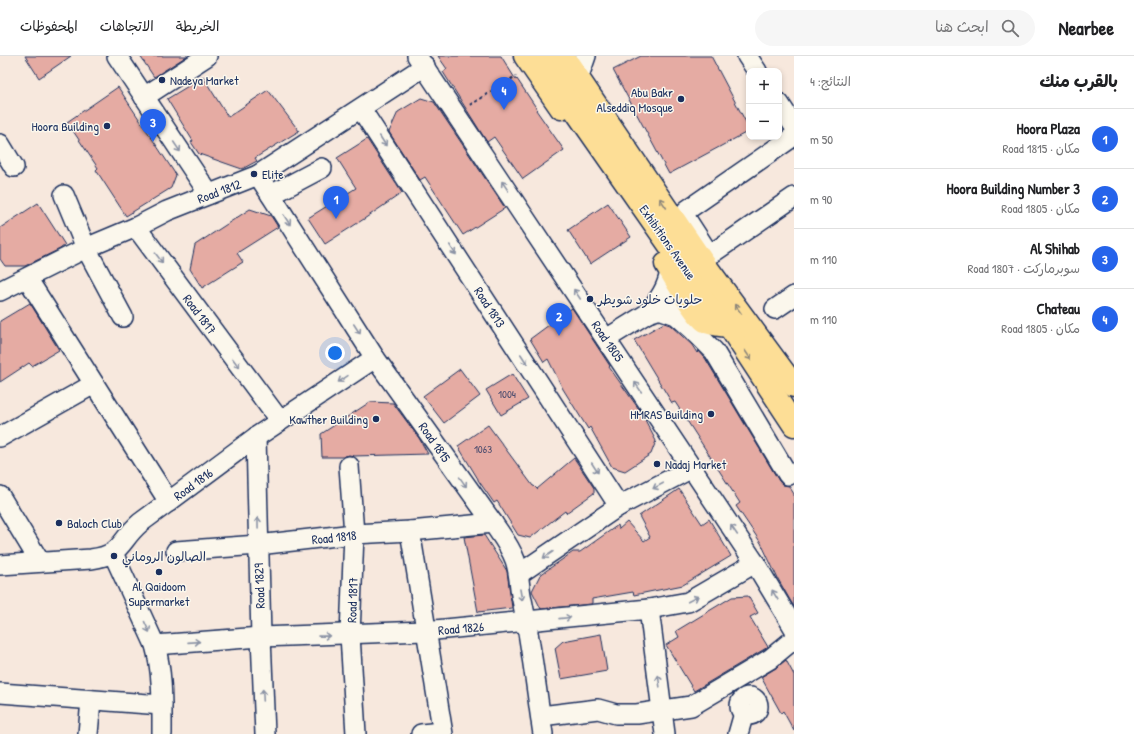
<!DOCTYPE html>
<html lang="ar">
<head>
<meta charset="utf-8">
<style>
	body { margin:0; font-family:"Patrick Hand","Playpen Sans Arabic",sans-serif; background:#f6f6f6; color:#202124; direction:rtl }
	.controls { position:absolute; right:12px; top:12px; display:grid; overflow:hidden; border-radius:8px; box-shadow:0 2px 6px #0003 }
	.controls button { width:36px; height:36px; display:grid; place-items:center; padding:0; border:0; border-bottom:1px solid #e0e0e0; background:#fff; color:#202124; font:20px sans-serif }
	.you { position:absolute; left:335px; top:297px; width:14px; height:14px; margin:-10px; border:3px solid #fff; border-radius:50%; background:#1a73e8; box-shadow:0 0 0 6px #1a73e833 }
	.badge { display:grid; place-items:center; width:26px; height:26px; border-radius:50%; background:#2563eb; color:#fff; font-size:13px; font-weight:700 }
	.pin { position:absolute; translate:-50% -33px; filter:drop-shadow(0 1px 2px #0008) }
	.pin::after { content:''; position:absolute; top:21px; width:14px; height:12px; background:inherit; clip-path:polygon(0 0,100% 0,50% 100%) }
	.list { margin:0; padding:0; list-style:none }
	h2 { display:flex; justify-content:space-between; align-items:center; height:52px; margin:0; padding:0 16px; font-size:17px }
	h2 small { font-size:13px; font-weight:400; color:#757577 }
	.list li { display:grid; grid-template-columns:26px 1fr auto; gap:12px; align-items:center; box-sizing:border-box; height:60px; padding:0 16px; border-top:1px solid #e0e0e0 }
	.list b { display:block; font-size:15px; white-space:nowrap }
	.list p { margin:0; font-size:13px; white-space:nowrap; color:#757577 }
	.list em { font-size:13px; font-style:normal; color:#757577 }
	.icon { flex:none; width:22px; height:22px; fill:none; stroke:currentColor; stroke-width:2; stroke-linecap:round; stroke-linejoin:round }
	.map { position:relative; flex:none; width:794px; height:678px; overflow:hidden; direction:ltr }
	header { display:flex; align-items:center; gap:24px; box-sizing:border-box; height:56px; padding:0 20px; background:#fff; border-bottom:1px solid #e0e0e0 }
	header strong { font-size:19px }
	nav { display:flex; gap:22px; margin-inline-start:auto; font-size:14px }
	.search { width:280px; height:36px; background:#f6f6f6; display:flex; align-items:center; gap:10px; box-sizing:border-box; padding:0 14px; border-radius:22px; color:#757577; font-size:15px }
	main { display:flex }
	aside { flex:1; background:#fff }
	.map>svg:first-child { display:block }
	.building { fill:#e5aba3; stroke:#1b2f5e }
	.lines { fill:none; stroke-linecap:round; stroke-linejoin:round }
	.minor-casing { stroke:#1b2f5e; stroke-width:22 }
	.major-casing { stroke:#1b2f5e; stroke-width:25 }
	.path { stroke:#1b2f5e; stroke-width:2.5; stroke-dasharray:3 3; stroke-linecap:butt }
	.minor { stroke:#fbf7ec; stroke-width:19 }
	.major { stroke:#fdde96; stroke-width:22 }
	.oneway { stroke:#8b93a5 }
	.oneway2 { stroke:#8c867a }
	.poi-dot { fill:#1b2f5e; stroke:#fbf7ec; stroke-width:1.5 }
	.labels { text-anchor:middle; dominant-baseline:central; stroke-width:3; stroke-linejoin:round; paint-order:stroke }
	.number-label { font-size:11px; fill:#4e4e6f }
	.poi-label { font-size:13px; fill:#1b2f5e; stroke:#fbf7ec; text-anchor:start }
	.street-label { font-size:13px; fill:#1b2f5e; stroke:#fbf7ec }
</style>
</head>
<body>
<header>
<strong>Nearbee</strong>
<div class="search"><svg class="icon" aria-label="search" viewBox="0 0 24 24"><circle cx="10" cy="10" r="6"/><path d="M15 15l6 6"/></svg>ابحث هنا</div>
<nav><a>الخريطة</a><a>الاتجاهات</a><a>المحفوظات</a></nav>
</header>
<main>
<aside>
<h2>بالقرب منك<small>النتائج: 4</small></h2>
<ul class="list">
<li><span class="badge">1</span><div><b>Hoora Plaza</b><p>مكان · Road 1815</p></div><em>50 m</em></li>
<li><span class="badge">2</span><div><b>Hoora Building Number 3</b><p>مكان · Road 1805</p></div><em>90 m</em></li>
<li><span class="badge">3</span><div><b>Al Shihab</b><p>سوبرماركت · Road 1807</p></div><em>110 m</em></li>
<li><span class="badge">4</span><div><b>Chateau</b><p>مكان · Road 1805</p></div><em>110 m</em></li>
</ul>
</aside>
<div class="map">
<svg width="794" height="678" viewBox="0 0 794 678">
	<rect width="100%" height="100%" fill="#f7e8dd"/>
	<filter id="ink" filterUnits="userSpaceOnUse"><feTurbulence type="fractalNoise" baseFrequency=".025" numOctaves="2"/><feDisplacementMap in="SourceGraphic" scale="8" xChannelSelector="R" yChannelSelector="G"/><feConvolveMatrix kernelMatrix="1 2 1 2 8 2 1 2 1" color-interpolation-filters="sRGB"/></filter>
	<g filter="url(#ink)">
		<g class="building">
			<path d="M25,0h46l-32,22z"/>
			<path d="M140,0h47l-33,21z"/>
			<path d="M438,0h63l15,24 1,-1 20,30 -1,1 28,40 -41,29 -29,-42 -7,5 -44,-70 4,-3z"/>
			<path d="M641,0h70l38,72v3l-80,43 -56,-104z"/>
			<path d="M203,21l25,40 40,-27 31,41 -44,27 2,3 -15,8 -43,-15 -8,-12 2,-1 -26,-42z"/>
			<path d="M118,31l58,88 -5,13 -45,28 -30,-46 2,-2 -31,-46z"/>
			<path d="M421,42l13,4 71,106 -42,27 -38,-58 -5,3 -31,-48 9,-20z"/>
			<path d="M367,83l35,54 -38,26 -39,25 -17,-26 48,-30 -19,-30z"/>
			<path d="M38,147l27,42 -5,4 -35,17h-20l-5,-7v-31z"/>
			<path d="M608,147l23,34 -41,27 -22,-34z"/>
			<path d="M250,153l21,7 7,11 -41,26 6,9 -41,26 -12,-19 5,-24z"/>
			<path d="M30,247l29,47 -27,16 -3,-3 -29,19v-61z"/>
			<path d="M572,252l38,58 -1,1 32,45 15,29 -5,13 -26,17 -13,-4 -22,-40 -2,2 -25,-40 -15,-30 -4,3 -14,-23z"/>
			<path d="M664,267l6,2 22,20 5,8 2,-2 6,7 74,123 4,4 6,1 5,8v113l-16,-28 -17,-36 -25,-37 4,-3 -65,-101 -3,1 -38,-63z"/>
			<path d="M460,313l20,27 -36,27 -21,-27z"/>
			<path d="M512,318l16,25 -27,16 -15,-25z"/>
			<path d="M370,346l23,1 26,35 9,16 -74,2 -5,-1 -6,2h-21l-1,-23z"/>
			<path d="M488,369l45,61h1l3,3 37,-31 20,30v5l-28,20 -1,-2 -35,27 -12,-3 -21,-34 -3,2 -16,-23v-1l-20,-33z"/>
			<path d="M679,433l23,35 7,-5 22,37 -48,29 -49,10 -1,-3 -41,7v5l-51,5 -9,-18 8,-16 33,-23h7l38,-27 1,4 8,-7 17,19 6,-4 -11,-21z"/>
			<path d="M484,479l23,36 5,37 -34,4 -14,-75z"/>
			<path d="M748,540l10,17 -8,4 18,30 -74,44 -28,-46 13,-8 -3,-6 56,-34z"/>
			<path d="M601,578l6,37 -46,8 -6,-31 8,-7z"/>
			<path d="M786,604l8,15v56l-11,-20 -2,2 -20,-36 15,-9z"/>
		</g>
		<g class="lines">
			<g class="minor-casing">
				<g id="minor">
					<path d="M117,0l92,138"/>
					<path d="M417,0l338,507 39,65"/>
					<path d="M747,0l10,15"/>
					<path d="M578,23l8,-23"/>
					<path d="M144,41l63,-41"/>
					<path d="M779,47l15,23"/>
					<path d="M361,53l258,397"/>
					<path d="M794,80l-107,74 -2,7 22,34 4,2 3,-1 80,-55"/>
					<path d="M0,88l14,23"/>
					<path d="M258,119l117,183 118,165c8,12 17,23 22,37 4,11 4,23 6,35 10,46 15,93 22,139"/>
					<path d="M64,139l22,53 37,69"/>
					<path d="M271,139l51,-27"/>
					<path d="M136,171l144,194"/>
					<path d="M27,222l142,224"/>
					<path d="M0,235l86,-43 50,-21 31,-16 91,-36 167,-109"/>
					<path d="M659,253l17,6 17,15 21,21 74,124"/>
					<path d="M775,253l19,-13"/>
					<path d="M648,257c11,-14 19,-24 22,-42"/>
					<path d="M606,283l42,-26 22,-7"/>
					<path d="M0,381l94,-53"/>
					<path d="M256,381l5,200 4,97"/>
					<path d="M349,410l5,68 -4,101 6,99"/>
					<path d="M0,440l40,66"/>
					<path d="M410,475l33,203"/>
					<path d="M176,495l82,-6 96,-11 56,-3 83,-8"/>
					<path d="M113,497l42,92c8,29 7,59 7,89"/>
					<path d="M0,509l91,-6c32,-4 28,-18 49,-36l116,-86 119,-79"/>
					<path d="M519,518l100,-68 73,-38"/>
					<path d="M649,553l16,125"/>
					<path d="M155,589l106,-8 164,-6 224,-22 39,-7 67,-39"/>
					<path d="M0,637l162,12"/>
					<circle cx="749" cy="650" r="9"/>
					<path d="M541,660l57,-7 18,5h21l54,-8 79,-47 24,-20"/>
					<path d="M88,678l3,-34"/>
					<path d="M421,678l21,-2"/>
					<path d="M738,678l6,-21"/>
				</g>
			</g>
			<g class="major-casing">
				<g id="major">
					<path d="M525,0l36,52"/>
					<path d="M547,0l26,51 116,166 40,53 65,99"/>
					<path d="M563,0l139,205 92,125"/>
					<path d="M666,208c8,12 29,51 39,57 7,4 16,4 24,5"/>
				</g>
			</g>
			<path class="path" d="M470,49l46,-29"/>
			<use href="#minor" class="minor"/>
			<use href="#major" class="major"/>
		</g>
		<defs><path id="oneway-shaft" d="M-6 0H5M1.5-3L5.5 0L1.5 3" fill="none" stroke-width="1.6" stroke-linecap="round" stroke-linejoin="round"/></defs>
		<g class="oneway">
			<use href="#oneway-shaft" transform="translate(383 85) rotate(57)"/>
			<use href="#oneway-shaft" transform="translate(177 91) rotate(56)"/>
			<use href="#oneway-shaft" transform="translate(505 130) rotate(-124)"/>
			<use href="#oneway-shaft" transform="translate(287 164) rotate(57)"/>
			<use href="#oneway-shaft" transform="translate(453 194) rotate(57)"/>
			<use href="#oneway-shaft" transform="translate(159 202) rotate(53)"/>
			<use href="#oneway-shaft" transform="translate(577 238) rotate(-124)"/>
			<use href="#oneway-shaft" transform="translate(357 273) rotate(57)"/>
			<use href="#oneway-shaft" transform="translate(524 303) rotate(57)"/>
			<use href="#oneway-shaft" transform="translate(236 307) rotate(53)"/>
			<use href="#oneway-shaft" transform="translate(343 323) rotate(146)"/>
			<use href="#oneway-shaft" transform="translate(638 331) rotate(-124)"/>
			<use href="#oneway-shaft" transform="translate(595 412) rotate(57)"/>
			<use href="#oneway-shaft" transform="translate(463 426) rotate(55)"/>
			<use href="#oneway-shaft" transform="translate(658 430) rotate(152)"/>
			<use href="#oneway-shaft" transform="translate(258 467) rotate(-91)"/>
			<use href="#oneway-shaft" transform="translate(734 474) rotate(-124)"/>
			<use href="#oneway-shaft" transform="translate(548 499) rotate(146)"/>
			<use href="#oneway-shaft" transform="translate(521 539) rotate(80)"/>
			<use href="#oneway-shaft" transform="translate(775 539) rotate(-121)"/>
			<use href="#oneway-shaft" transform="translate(693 543) rotate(-28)"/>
			<use href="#oneway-shaft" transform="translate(565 562) rotate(-6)"/>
			<use href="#oneway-shaft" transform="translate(147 571) rotate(65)"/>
			<use href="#oneway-shaft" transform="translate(324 580) rotate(-1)"/>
			<use href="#oneway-shaft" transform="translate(194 586) rotate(-4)"/>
			<use href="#oneway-shaft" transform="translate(659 625) rotate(-98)"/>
			<use href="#oneway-shaft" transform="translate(263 639) rotate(-93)"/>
		</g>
		<g class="oneway2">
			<use href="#oneway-shaft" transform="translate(663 147) rotate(-124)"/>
			<use href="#oneway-shaft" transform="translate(738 253) rotate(-126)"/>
			<use href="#oneway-shaft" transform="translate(748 299) rotate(56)"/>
		</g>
	</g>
	<g class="poi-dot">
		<circle cx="162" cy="24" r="4"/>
		<circle cx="681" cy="43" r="4"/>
		<circle cx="107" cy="70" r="4"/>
		<circle cx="254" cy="118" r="4"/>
		<circle cx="590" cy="243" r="4"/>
		<circle cx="711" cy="358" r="4"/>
		<circle cx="376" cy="363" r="4"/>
		<circle cx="657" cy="408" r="4"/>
		<circle cx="59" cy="467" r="4"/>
		<circle cx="114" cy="500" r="4"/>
		<circle cx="159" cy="516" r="4"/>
	</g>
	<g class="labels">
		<g class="number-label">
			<text x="507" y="338">1004</text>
			<text x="483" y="393">1063</text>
		</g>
		<g class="poi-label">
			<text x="170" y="24">Nadeya Market</text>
			<text x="673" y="36" text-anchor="end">Abu Bakr<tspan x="673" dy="15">Alseddiq Mosque</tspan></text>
			<text x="99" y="70" text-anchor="end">Hoora Building</text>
			<text x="262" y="118">Elite</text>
			<text x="598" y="243">حلويات خلود شويطر</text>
			<text x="703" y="358" text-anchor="end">HMRAS Building</text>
			<text x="368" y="363" text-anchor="end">Kawther Building</text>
			<text x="665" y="408">Nadaj Market</text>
			<text x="67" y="467">Baloch Club</text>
			<text x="122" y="500">الصالون الروماني</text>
			<text x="159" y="530" text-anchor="middle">Al Qaidoom<tspan x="159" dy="15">Supermarket</tspan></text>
		</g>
		<g class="street-label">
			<text transform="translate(219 135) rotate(-21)">Road 1812</text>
			<text transform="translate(668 186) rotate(55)">Exhibitions Avenue</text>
			<text transform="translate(490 251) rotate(57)">Road 1813</text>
			<text transform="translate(200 258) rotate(53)">Road 1817</text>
			<text transform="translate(608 285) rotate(56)">Road 1805</text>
			<text transform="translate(435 386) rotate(55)">Road 1815</text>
			<text transform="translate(193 428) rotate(-36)">Road 1816</text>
			<text transform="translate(334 481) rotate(-6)">Road 1818</text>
			<text transform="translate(259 530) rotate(-92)">Road 1829</text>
			<text transform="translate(352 544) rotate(-88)">Road 1817</text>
			<text transform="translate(461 572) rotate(-5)">Road 1826</text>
		</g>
	</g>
</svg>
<div class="controls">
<button>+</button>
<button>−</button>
</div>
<div class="you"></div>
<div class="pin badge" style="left:336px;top:163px">1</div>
<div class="pin badge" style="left:559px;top:280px">2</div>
<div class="pin badge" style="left:153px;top:86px">3</div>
<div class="pin badge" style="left:504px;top:54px">4</div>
</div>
</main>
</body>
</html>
